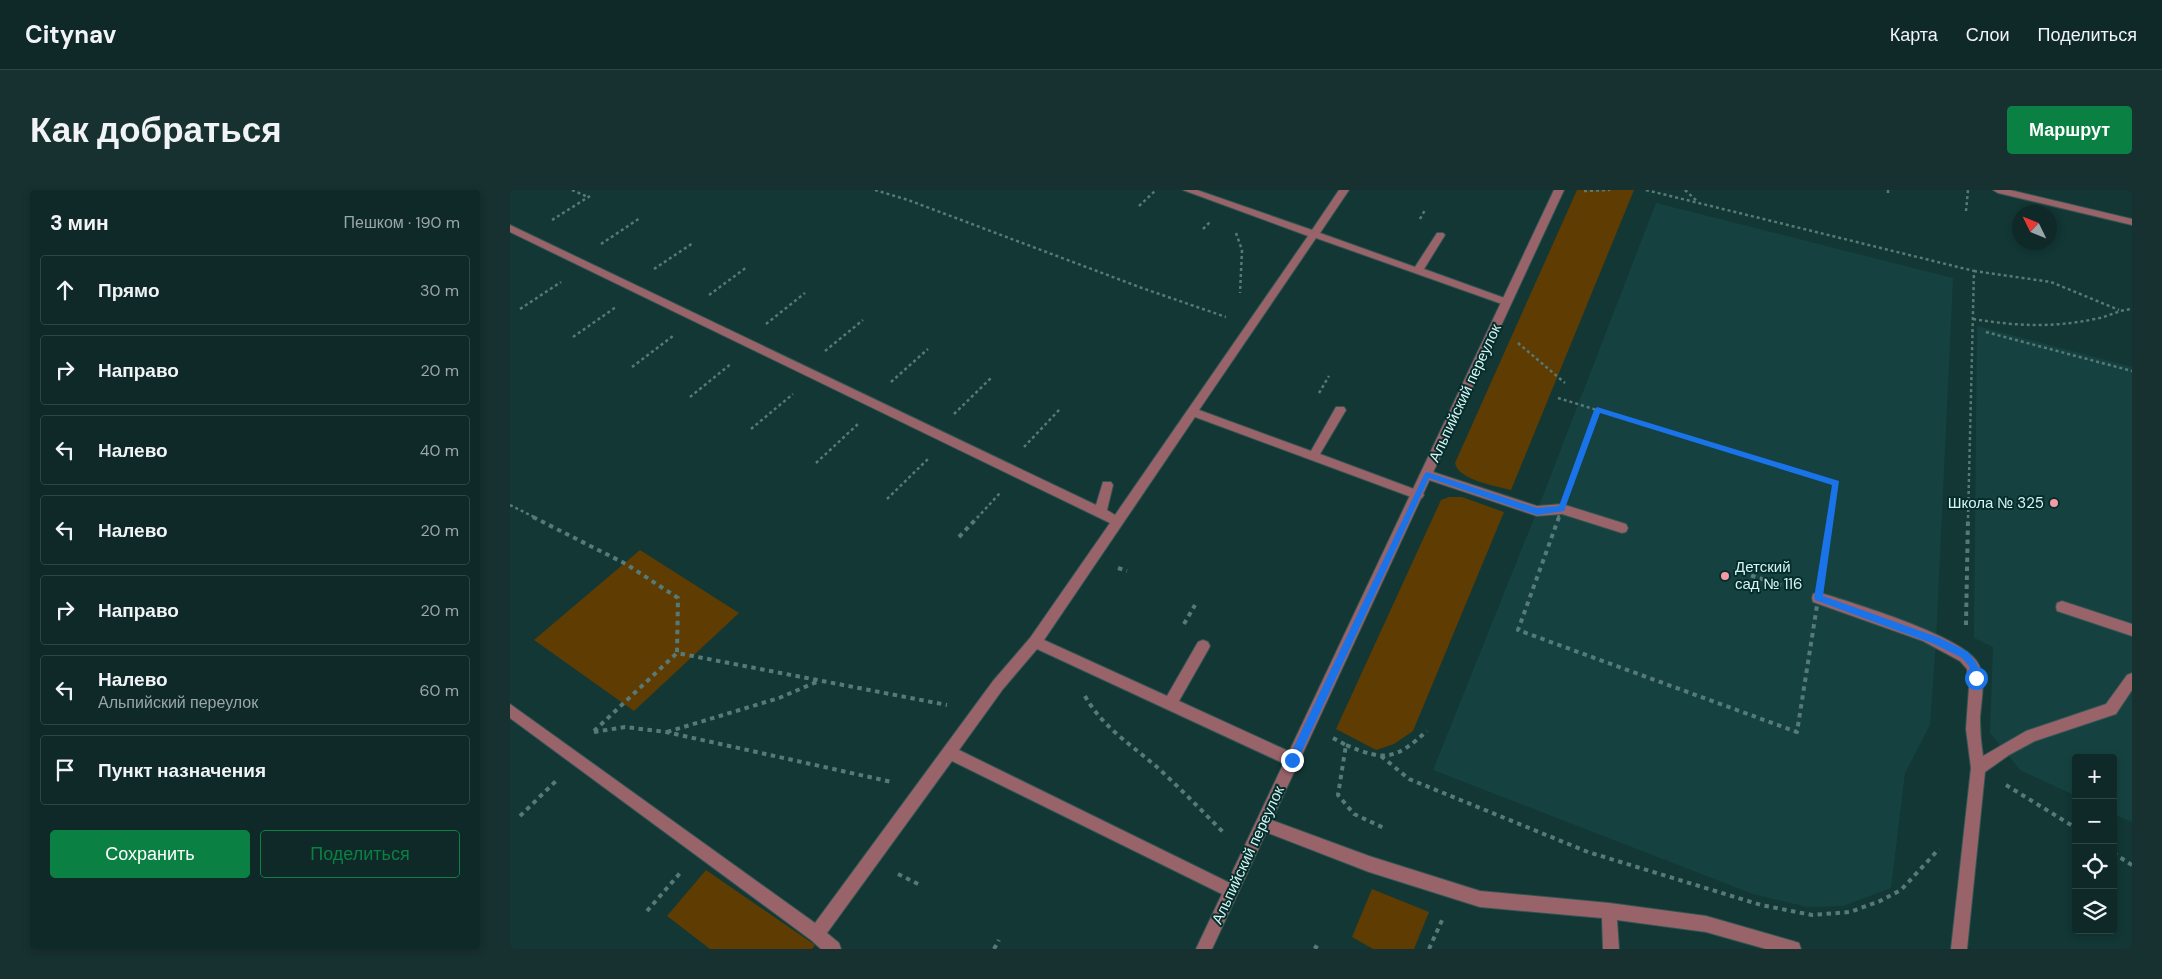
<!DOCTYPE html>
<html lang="ru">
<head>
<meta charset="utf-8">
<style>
	body { margin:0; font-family:"DM Sans",sans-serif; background:#173130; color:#f1f3f6 }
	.controls { position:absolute; right:15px; bottom:15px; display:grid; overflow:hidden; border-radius:5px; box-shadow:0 2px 8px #0003 }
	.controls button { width:45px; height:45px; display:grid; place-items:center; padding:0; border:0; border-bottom:1px solid #2e4545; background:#0e2928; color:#f1f3f6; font:25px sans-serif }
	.compass { position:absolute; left:1502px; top:15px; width:45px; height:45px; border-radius:50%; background:#0e2928; box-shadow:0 2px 8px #0003; rotate:313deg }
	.stop { position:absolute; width:15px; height:15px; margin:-11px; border:4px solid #1a73e8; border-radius:50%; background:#fff }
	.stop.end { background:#1a73e8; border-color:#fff; box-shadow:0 1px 5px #0008 }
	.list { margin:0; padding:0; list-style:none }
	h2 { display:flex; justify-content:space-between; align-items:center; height:65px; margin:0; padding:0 20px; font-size:21px }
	h2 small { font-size:16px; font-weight:400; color:#9ba6a8 }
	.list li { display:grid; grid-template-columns:32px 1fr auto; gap:15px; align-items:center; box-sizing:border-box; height:70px; margin:0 10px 10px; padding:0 10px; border:1px solid #2e4545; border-radius:5px }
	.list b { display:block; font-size:19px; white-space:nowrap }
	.list p { margin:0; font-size:16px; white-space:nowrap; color:#9ba6a8 }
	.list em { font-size:16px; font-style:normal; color:#9ba6a8 }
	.actions { display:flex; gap:10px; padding:15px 20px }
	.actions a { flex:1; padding:11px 0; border:1px solid #0b8043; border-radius:5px; text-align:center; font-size:18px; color:#0b8043 }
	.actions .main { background:#0b8043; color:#fff }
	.icon { flex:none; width:28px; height:28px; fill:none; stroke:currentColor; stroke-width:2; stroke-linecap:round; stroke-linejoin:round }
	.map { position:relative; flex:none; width:1622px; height:759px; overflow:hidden; border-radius:5px }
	header { display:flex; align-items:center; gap:30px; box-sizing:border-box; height:70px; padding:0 25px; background:#0e2928; border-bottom:1px solid #2e4545 }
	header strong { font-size:24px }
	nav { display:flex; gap:28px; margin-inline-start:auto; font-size:18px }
	.intro { display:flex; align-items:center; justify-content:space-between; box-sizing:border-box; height:120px; padding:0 30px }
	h1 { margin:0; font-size:35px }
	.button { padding:12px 22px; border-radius:5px; background:#0b8043; color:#fff; font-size:18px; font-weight:700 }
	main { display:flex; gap:30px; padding:0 30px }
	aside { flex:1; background:#0e2928; border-radius:5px; box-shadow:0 2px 8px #0003 }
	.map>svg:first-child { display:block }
	.built { fill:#154240 }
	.green { fill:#5f3c02 }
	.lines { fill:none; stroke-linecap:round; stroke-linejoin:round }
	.lane-casing { stroke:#315553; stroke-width:2 }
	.street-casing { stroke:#315553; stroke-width:2 }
	.path-far1 { stroke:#567a78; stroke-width:2.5; stroke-dasharray:3 3; stroke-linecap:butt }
	.path { stroke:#567a78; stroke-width:4; stroke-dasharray:4.5 4.5; stroke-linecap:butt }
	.lane { fill:#98646a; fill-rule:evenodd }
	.street { fill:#98646a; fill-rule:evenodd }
	.route { fill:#1a73e8 }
	.poi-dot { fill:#f49aa5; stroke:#062d2b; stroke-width:2 }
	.labels { text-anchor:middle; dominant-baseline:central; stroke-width:4; stroke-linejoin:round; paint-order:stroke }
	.street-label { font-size:15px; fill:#d4f5f3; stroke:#062d2b }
	.poi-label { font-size:15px; fill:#d4f5f3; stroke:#062d2b; text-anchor:end }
</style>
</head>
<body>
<header>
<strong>Citynav</strong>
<nav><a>Карта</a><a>Слои</a><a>Поделиться</a></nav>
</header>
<div class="intro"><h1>Как добраться</h1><a class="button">Маршрут</a></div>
<main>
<aside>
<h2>3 мин<small>Пешком · 190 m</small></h2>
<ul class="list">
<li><svg class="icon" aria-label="ahead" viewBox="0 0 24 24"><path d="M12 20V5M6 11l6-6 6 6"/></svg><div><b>Прямо</b></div><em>30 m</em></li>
<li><svg class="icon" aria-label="right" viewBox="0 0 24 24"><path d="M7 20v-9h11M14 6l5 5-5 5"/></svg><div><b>Направо</b></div><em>20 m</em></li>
<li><svg class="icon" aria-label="left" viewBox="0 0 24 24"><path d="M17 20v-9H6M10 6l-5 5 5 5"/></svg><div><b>Налево</b></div><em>40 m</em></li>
<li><svg class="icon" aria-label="left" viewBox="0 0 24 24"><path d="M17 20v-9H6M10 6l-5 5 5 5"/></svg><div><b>Налево</b></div><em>20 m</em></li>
<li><svg class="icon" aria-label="right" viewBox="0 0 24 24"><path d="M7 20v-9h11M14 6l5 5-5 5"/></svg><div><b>Направо</b></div><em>20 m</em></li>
<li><svg class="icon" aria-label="left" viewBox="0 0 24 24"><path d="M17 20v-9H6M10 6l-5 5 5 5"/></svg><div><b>Налево</b><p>Альпийский переулок</p></div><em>60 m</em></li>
<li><svg class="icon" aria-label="arrive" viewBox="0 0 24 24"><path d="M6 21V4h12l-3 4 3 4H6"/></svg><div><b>Пункт назначения</b></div></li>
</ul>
<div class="actions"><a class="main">Сохранить</a><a>Поделиться</a></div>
</aside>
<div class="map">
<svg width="1622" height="759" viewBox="0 0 1622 759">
	<rect width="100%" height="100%" fill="#123735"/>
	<g class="built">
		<path d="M1146,13l297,75 -17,363 -6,84 -25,48 -14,115 -48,18 -36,1 -54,-13 -320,-124 104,-259z"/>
		<path d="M1467,136l155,41v455l-19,-8v-56h-37v38l-56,-26 -30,-37 3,-86 -19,-9z"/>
	</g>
	<g class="green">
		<path d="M1067,0h57l-123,300c-15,-4 -53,-10 -56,-27z"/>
		<path d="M939,307h13l42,15 -91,219 -19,13 -18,6 -40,-21 105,-229z"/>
		<path d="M130,360l99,63 -105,98 -100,-71z"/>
		<path d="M196,680l109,75 -3,4h-102l-43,-33z"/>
		<path d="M862,699l57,23 -15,37h-41l-21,-12z"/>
	</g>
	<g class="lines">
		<g class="lane-casing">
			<g id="lane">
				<path d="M673,0h14l115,40 27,-40h10l-29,43 95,34 22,-34h6l2,2 -21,34 86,31 1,2 -1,2h-8l-186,-66 -117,172 112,41 25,-44h8l2,3 -26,44 102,38 2,3 -2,3h-8l-219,-81 -151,223 123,56 31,-54 5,-2 5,2 2,4 -2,4 -29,51 118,54 2,5 -2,5 -5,2 -5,-2 -250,-116 -34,40 -44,61 277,136 3,5 -3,5 -5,3 -5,-3 -274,-135 -125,172 12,10 2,6h-20l-10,-9 -301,-222v-14l305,219 178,-242 37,-43 80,-115 -600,-291v-7l586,280 7,-23h8l2,3 -6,25 8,5 193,-279z"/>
				<path d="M1483,0h17l122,29v6l-134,-32z"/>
				<path d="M917,280l110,36 25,-2 64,20 2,4 -2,4 -4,1 -60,-19 -25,2 -114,-38 -2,-3 2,-3z"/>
				<path d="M1308,402c31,10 150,45 161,73 7,17 2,36 1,53 0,13 1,25 3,38l43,-25 80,-27 21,-29 5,-2v17l-16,24 -81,27 -26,14 -24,17 -18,177h-16l20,-181 -5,-39 3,-42 -2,-18 -7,-8 -37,-20 -110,-39 -1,-4 1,-4z"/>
				<path d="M1552,411l70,23v12l-75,-25 -1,-4 1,-4z"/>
				<path d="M753,627l106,39 111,35 129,12 97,13 87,25 6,2 2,6h-35l-60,-17 -89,-12 2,29h-16l-1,-31 -122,-11 -111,-35 -111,-43 -2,-5 2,-5z"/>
			</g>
		</g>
		<g class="street-casing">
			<path id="street" d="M1044,0h10l-352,759h-16z"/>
		</g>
		<g class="path-far1">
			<path d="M62,0l16,7"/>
			<path d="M365,0l33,10 234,88 84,29"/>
			<path d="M1136,0l328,81 -6,247"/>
			<path d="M1175,0l12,11"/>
			<path d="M1378,0v3"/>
			<path d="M1074,1l26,-1"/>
			<path d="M629,16l17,-16"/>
			<path d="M1456,21l2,-21"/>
			<path d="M910,29l5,-9"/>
			<path d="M42,30l38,-24"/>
			<path d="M693,39l7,-7"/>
			<path d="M726,43l6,17 -2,43"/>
			<path d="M91,54l39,-26"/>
			<path d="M144,79l39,-26"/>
			<path d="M1464,81l77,11 68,28"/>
			<path d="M199,105l38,-28"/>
			<path d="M10,119l41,-27"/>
			<path d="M1463,129c44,7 78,9 122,0 13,-2 23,-9 37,-10"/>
			<path d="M256,134l39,-31"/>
			<path d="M1476,142l146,39"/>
			<path d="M63,147l43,-30"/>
			<path d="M1008,153l47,40"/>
			<path d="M315,161l38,-31"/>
			<path d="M122,177l41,-31"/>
			<path d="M381,192l37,-33"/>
			<path d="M809,203l10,-17"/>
			<path d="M180,207l42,-34"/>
			<path d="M1048,208l39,12"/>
			<path d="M444,224l37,-36"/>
			<path d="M241,239l42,-35"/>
			<path d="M514,257l36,-38"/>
			<path d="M306,273l42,-39"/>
			<path d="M377,309l41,-40"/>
			<path d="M0,315l26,13"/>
			<path d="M467,328l23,-25"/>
			<path d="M1048,328l39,-108 239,73 -5,35"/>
		</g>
		<g class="path">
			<path d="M23,327l93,47 52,34 -1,55 270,52"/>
			<path d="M1049,327l-41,113 279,102 34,-215"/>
			<path d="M449,347l19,-20"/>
			<path d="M608,378l9,3"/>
			<path d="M1224,380l59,19"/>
			<path d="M674,434l11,-19"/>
			<path d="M1456,435l2,-108"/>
			<path d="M575,506c17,31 48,50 73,72 23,21 44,43 66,65"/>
			<path d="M84,541l83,-78"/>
			<path d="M84,542l31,-5 41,5 226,50"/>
			<path d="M157,542l112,-34 40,-17"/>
			<path d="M823,548l13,7 -8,50 16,19 30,14"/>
			<path d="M836,555c40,17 50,14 81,-14"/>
			<path d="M871,566l28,23 179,73 173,53 51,10 38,-3 30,-11 21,-11 38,-41"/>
			<path d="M1496,595l70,43"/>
			<path d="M10,626l37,-36"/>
			<path d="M1603,663l19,12"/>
			<path d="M388,684l24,12"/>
			<path d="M137,721l34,-39"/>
			<path d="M804,756l5,3"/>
			<path d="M484,759l5,-9"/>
			<path d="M919,759l14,-31"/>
		</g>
		<use href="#lane" class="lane"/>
		<use href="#street" class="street"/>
	</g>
	<path class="route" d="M1087,217l242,74 -16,115 117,42 28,14 9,12 3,14 -1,2h-6l-4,-14 -7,-8 -28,-14 -119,-44 -1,-2 18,-113 -232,-72 -36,98 -27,4 -108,-37 -133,286h-7v-7l136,-284 2,-1 110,36 22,-2 35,-96z"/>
	<g class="poi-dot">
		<circle cx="1544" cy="313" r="5"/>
		<circle cx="1215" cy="386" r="5"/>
	</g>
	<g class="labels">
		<g class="street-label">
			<text transform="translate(955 203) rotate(-65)">Альпийский переулок</text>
			<text transform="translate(738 665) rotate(-65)">Альпийский переулок</text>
		</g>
		<g class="poi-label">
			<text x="1534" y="313">Школа № 325</text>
			<text x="1225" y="377" text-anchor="start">Детский<tspan x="1225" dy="17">сад № 116</tspan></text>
		</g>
	</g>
</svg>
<div class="controls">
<button>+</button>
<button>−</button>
<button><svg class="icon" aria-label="locate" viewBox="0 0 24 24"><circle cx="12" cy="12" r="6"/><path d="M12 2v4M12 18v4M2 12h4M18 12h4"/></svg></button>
<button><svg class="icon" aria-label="layers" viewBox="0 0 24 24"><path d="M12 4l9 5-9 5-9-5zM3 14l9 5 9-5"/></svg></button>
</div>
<svg class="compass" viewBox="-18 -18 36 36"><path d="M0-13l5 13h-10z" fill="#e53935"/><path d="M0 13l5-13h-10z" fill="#9ba6a8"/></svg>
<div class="stop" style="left:1466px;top:488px"></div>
<div class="stop end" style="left:782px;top:570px"></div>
</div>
</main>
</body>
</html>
